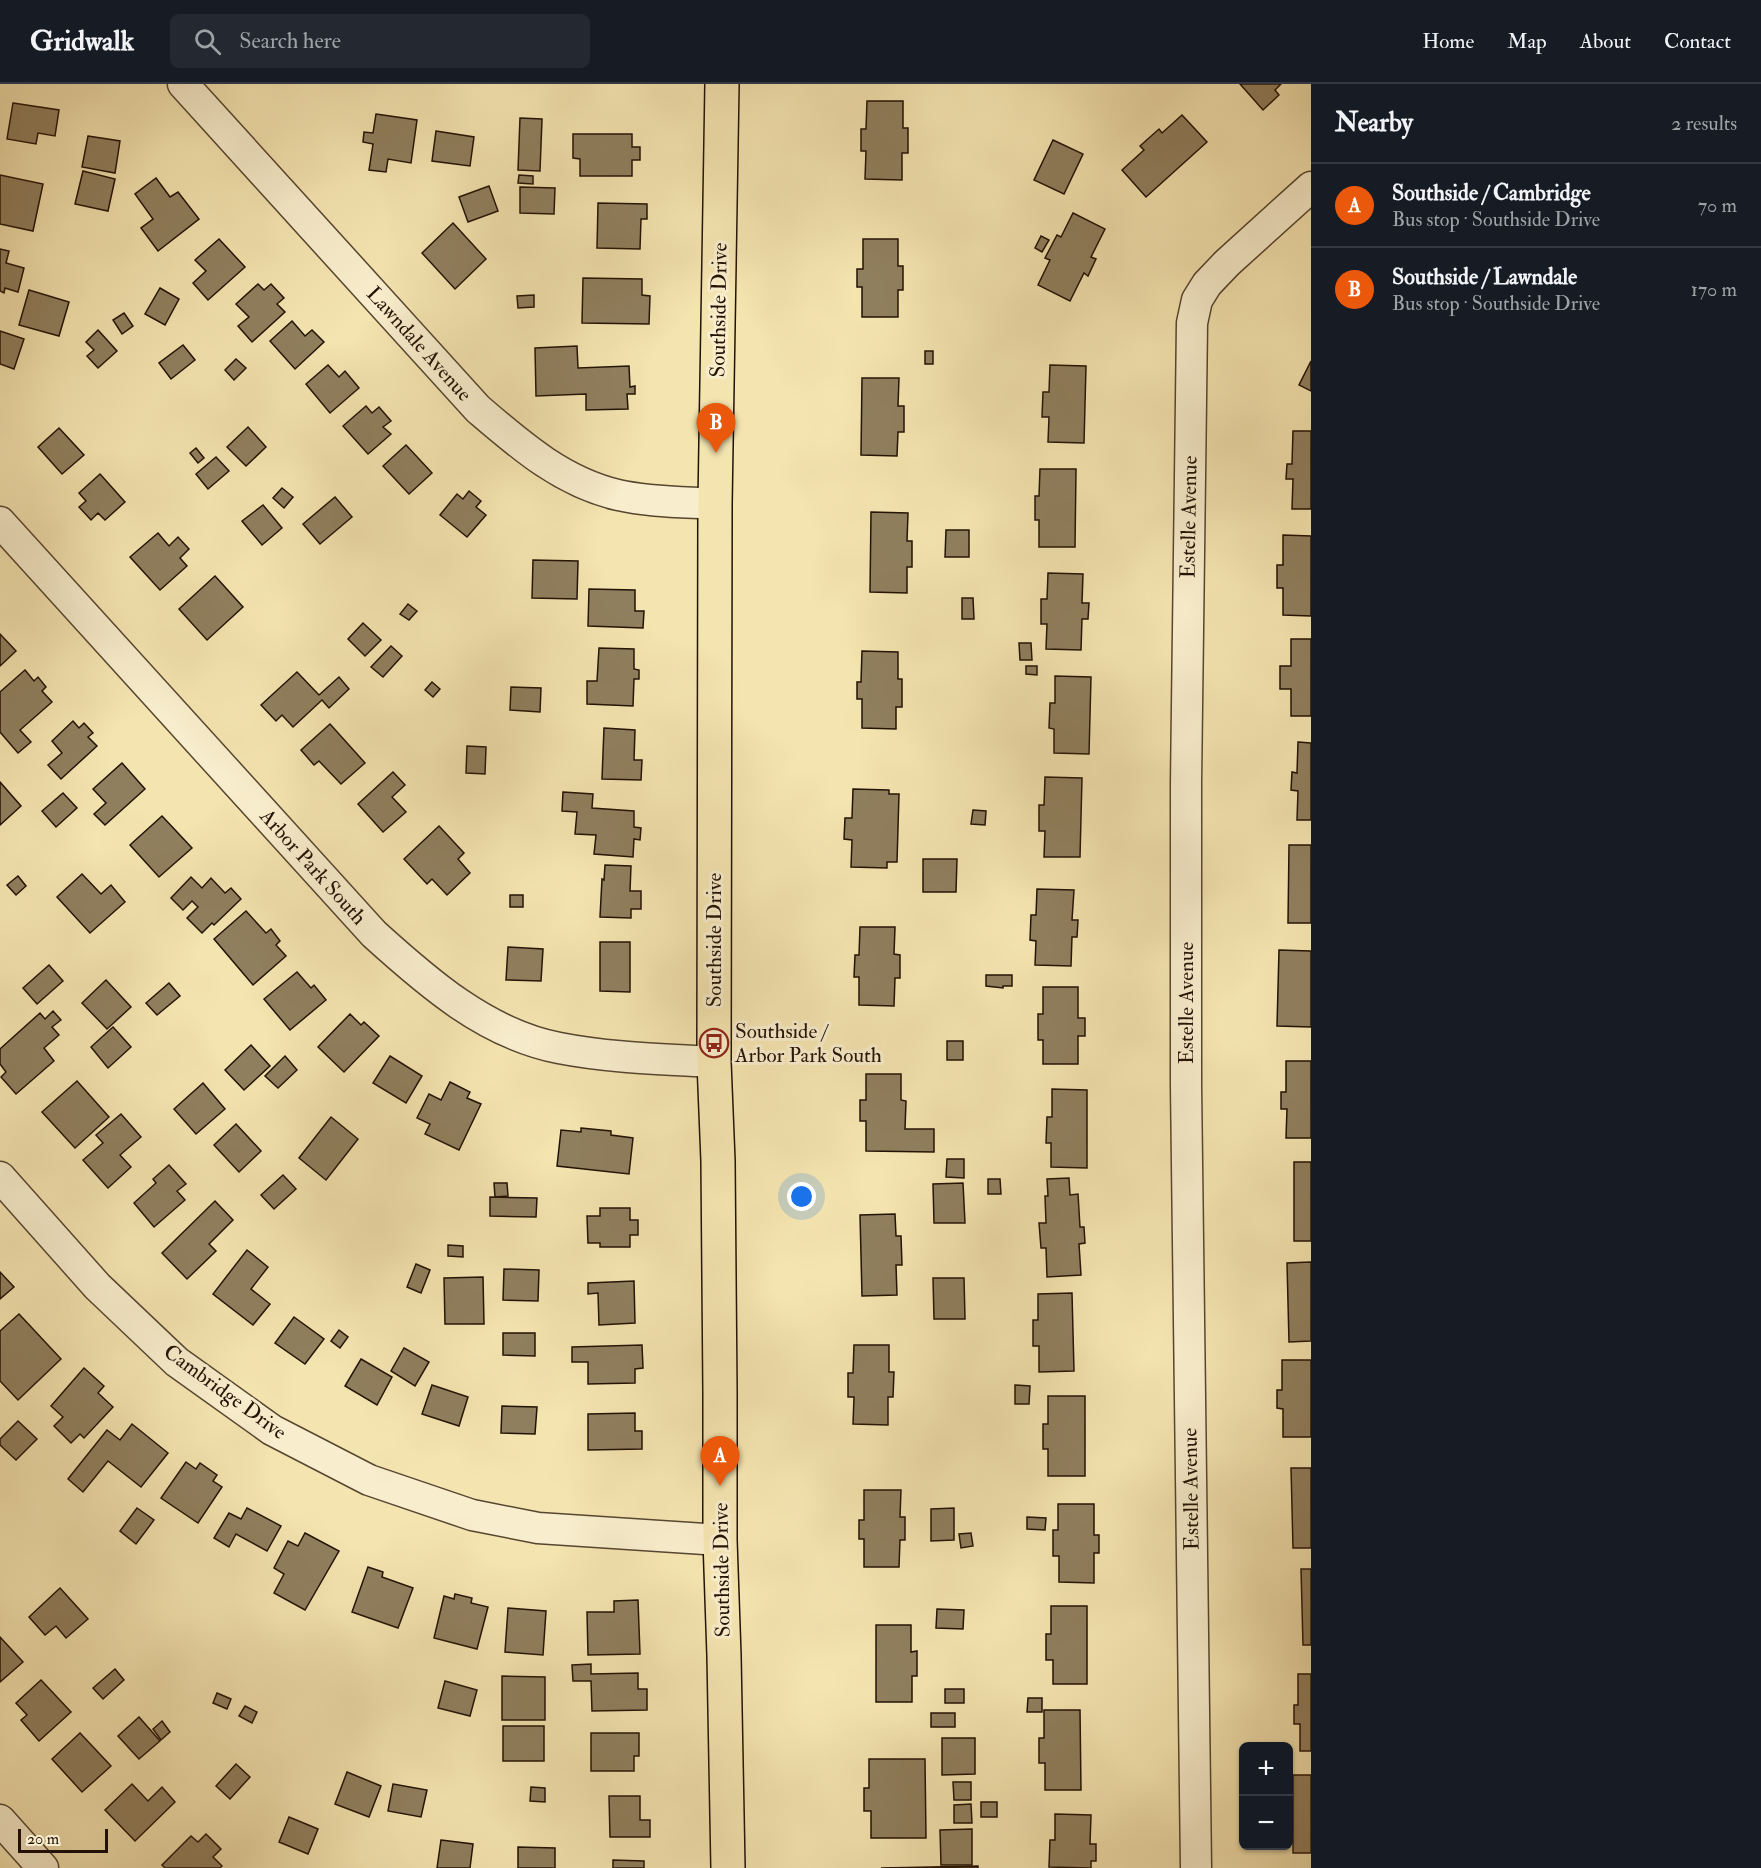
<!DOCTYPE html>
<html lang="en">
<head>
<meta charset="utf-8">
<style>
	body { margin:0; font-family:"IM FELL Double Pica",serif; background:#242831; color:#f1f3f6 }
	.controls { position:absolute; right:18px; bottom:18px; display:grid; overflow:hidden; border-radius:9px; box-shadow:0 2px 4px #0004 }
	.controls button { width:54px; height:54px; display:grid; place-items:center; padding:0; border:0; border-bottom:2px solid #363941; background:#171b24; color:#f1f3f6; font:30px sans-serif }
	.scale { position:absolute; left:18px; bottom:15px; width:90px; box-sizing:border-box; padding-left:6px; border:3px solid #231205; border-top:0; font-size:16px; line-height:21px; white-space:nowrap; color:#231205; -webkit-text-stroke:4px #f8edcc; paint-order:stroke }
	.you { position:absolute; left:802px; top:1113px; width:21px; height:21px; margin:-15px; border:4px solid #fff; border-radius:50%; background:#1a73e8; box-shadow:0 0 0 9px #1a73e833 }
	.badge { display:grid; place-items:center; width:39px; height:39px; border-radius:50%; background:#ea580c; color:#fff; font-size:20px; font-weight:700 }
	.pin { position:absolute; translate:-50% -50px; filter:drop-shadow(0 2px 3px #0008) }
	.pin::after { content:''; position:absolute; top:32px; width:21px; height:18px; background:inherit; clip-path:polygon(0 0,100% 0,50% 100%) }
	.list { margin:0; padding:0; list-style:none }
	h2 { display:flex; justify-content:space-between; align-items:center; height:78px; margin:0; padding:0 24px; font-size:26px }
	h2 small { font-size:20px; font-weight:400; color:#9ea1a6 }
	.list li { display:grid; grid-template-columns:39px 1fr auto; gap:18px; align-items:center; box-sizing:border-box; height:84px; padding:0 24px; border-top:2px solid #363941 }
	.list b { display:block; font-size:22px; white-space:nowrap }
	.list p { margin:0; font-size:20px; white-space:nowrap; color:#9ea1a6 }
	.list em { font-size:20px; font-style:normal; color:#9ea1a6 }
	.icon { flex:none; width:33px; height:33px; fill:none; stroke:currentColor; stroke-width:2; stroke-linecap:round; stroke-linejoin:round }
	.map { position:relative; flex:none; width:1311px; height:1784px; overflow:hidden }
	header { display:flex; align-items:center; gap:36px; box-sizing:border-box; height:84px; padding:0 30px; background:#171b24; border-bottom:2px solid #363941 }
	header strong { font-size:28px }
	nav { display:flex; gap:33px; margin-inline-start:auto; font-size:21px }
	.search { width:420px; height:54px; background:#242831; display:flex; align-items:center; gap:15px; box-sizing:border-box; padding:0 21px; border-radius:9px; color:#9ea1a6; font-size:22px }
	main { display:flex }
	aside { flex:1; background:#171b24 }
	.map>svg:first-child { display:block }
	.building { fill:#907f5e; stroke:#231205; stroke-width:1.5 }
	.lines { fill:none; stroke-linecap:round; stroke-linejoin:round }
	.minor-casing { stroke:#574630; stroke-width:33 }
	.major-casing { stroke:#231205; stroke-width:36 }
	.minor { stroke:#f8edcc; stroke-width:30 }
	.major { stroke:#f4e4b0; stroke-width:33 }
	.labels { text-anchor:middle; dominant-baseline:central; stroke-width:6; stroke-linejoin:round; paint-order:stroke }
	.street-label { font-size:21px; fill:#231205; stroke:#f8edcc }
	.poi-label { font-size:21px; fill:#231205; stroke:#f8edcc; text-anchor:start }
</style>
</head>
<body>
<header>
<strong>Gridwalk</strong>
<div class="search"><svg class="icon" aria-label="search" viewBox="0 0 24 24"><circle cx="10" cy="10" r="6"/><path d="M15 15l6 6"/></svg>Search here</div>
<nav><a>Home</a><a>Map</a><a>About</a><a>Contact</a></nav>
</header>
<main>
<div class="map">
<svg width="1311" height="1784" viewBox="0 0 1311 1784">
	<rect width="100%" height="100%" fill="#f4e4b0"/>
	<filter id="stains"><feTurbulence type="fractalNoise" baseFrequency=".00333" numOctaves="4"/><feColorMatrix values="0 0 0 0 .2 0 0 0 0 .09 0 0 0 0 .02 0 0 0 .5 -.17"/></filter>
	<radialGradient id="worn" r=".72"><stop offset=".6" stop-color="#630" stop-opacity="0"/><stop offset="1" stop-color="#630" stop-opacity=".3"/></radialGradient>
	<g class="building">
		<path d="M1240,0h41l-6,6 4,5 -16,15z"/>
		<path d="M867,17h36v27h5v25h-6v27l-37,-1 1,-28h-5v-22h5z"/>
		<path d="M13,19l46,7 -4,26 -17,-3 -2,11 -29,-5z"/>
		<path d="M376,30l41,6 -6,43 -23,-4 -2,13 -17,-2 4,-26 -10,-2 1,-10 9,1z"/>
		<path d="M1182,31l25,27 -61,55 -24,-27 22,-20 -4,-4 19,-17 3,4z"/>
		<path d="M520,34l22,1 -2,52 -22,-1z"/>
		<path d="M436,47l38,6 -4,29 -38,-5z"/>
		<path d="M573,50h59v13h8v13h-8v16h-52v-17l-7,-1z"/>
		<path d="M88,52l32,5 -5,32 -33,-6z"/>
		<path d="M1053,56l30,14 -19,40 -30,-14z"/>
		<path d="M83,87l32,8 -7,32 -33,-7z"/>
		<path d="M0,91l43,9 -10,47 -33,-7z"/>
		<path d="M519,91l14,1v8l-15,-1z"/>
		<path d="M156,94l14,19 8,-5 21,27 -41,32 -17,-23 12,-9 -18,-25z"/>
		<path d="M489,102l9,25 -30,11 -9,-25z"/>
		<path d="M520,103l35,1 -1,26 -34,-1z"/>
		<path d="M598,119l49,1v15h-6l-1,30 -43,-1z"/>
		<path d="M1073,129l32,16 -14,28 5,2 -8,17 -4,-3 -14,28 -32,-16 12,-25 -5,-2 12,-23 4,2z"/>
		<path d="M453,139l33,36 -31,30 -33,-36z"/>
		<path d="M1041,152l8,4 -7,12 -7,-4z"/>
		<path d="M219,155l26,28 -37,33 -15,-17 13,-12 -11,-11z"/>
		<path d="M863,155h35v27h5v24h-5v27h-36v-30h-5v-18h6z"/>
		<path d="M0,165l9,2 -3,12 18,5 -6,24 -13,-4 -1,5 -4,-2z"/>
		<path d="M583,194l59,1v16l8,1 -1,28 -67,-1z"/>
		<path d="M258,200l6,6 7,-6 13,14 -7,6 8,8 -33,30 -14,-16 11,-9 -13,-13z"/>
		<path d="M160,204l19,11 -14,26 -20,-11z"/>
		<path d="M29,206l40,12 -10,34 -40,-11z"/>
		<path d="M534,211v12l-16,1 -1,-12z"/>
		<path d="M124,229l9,13 -11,8 -9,-14z"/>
		<path d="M292,237l13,15 7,-6 12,12 -29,27 -25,-28z"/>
		<path d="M98,246l19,21 -19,17 -11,-12 7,-6 -8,-8z"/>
		<path d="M0,247l24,8 -10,30 -14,-5z"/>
		<path d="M183,261l12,15 -24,19 -12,-16z"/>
		<path d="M577,262l1,22 51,-2 1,21 5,-1v8h-8l1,15 -42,1v-16l-50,2 -1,-48z"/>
		<rect x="925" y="267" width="8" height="13"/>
		<path d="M236,275l10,9 -12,12 -9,-10z"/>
		<path d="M1311,277v30l-12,-6z"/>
		<path d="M328,281l11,12 6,-6 14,17 -29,25 -24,-29z"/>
		<path d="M1050,281l36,1 -2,77 -36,-1 1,-25h-7l1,-25h6z"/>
		<path d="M862,294h37l-1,28h6v26h-6l-1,24 -36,-1z"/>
		<path d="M366,322l6,7 7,-6 12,14 -8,6 8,7 -23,20 -25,-28z"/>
		<path d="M248,343l18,20 -20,19 -19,-19z"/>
		<path d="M59,344l25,27 -22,19 -24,-27z"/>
		<path d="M1293,347h18v78h-19l1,-30h-7l1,-15h5z"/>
		<path d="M406,361l26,28 -23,21 -26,-28z"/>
		<path d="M196,364l8,10 -6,5 -8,-10z"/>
		<path d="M216,373l13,14 -21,18 -12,-15z"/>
		<path d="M1040,385h36l-1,78h-36v-27h-4v-24h4z"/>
		<path d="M100,390l25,28 -20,18 -7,-7 -7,7 -12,-13 7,-6 -7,-8z"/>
		<path d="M282,404l11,9 -9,11 -11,-10z"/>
		<path d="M469,407l12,10 -5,6 10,8 -19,22 -27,-22 17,-21 6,5z"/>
		<path d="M335,413l17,20 -32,27 -17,-20z"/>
		<path d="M263,421l19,23 -20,17 -20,-24z"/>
		<path d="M871,428l37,1 -1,28h5v26h-5v26l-37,-1z"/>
		<path d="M946,446h23v27h-24z"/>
		<path d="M158,449l11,13 9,-9 11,12 -9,9 7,8 -27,24 -30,-33z"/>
		<path d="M1283,451l28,1v80l-28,-1v-27h-6v-23h6z"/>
		<path d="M533,476l45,1 -1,38 -45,-1z"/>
		<path d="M1048,489l35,1 -1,29h7l-1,16h-6l-1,31 -35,-1 1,-25h-6v-25h6z"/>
		<path d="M215,492l28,31 -36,33 -28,-31z"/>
		<path d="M589,505l46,1v21h9l-1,17 -55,-2z"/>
		<path d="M962,514h11l1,21h-12z"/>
		<path d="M408,520l9,7 -8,9 -9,-6z"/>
		<path d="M363,539l18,17 -16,16 -17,-17z"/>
		<path d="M0,550l16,17 -16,15z"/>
		<path d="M1291,555h20v77h-20v-27h-11v-23h11z"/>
		<path d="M1019,559h12l1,17h-12z"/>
		<path d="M391,562l11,10 -19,21 -12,-10z"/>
		<path d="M599,564l35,1v20l5,1v9h-5l-1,27 -46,-2v-23h10z"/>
		<path d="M862,567l36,1v27h4v28h-6v22l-34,-1v-29h-5v-17h4z"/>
		<path d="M1026,582h11v9l-11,-1z"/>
		<path d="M25,586l9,11 4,-4 8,10 -4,4 10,11 -32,28 11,12 -13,11 -18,-21v-40z"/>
		<path d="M297,588l22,23 20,-18 10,12 -20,19 -7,-8 -29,27 -11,-12 -6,6 -15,-16z"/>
		<path d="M1055,592l36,1 -2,77 -35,-1v-24l-5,-1 1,-25h5z"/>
		<path d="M432,598l8,7 -7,8 -8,-7z"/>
		<path d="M511,603l30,1 -1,24 -30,-2z"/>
		<path d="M73,637l6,7 5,-5 9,10 -5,4 9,9 -36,33 -13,-14 14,-12 -10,-12z"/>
		<path d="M330,640l35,39 -24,21 -22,-23 -5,4 -13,-15z"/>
		<path d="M604,644l31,2 -1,30h8l-1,20 -39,-1z"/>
		<path d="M1298,658l13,1v77h-14l1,-29 -7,-1 1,-18 5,1z"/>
		<path d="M467,662l19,1 -1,27 -19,-1z"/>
		<path d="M122,679l23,26 -40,36 -11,-11 12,-11 -13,-14z"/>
		<path d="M393,688l12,13 -13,12 14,15 -23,20 -25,-28z"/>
		<path d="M1045,693l37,1 -2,79h-36l1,-26h-6v-26h5z"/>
		<path d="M0,698l21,24 -21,19z"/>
		<path d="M853,705l36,1v4h10l-2,68h-10v6l-36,-1 1,-27 -8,-1 1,-21h7z"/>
		<path d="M563,708l30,2 -1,14 42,3v16l7,1 -1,12 -6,-1 -1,18 -39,-3 2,-19 -21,-1 2,-22 -15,-1z"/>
		<path d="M63,709l14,15 -21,19 -14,-16z"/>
		<path d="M973,726l13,1 -1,14 -14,-1z"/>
		<path d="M162,732l30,32 -33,29 -29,-32z"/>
		<path d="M439,742l25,27 -6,6 12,14 -23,22 -15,-16 -5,5 -23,-25z"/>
		<path d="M1289,761h22v78h-23z"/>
		<path d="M923,775h34l-1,33h-33z"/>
		<path d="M605,781l26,1 -1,25h11v18h-10v9l-31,-1 2,-38 2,1z"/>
		<path d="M82,790l19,20 10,-9 14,17 -35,31 -33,-36z"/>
		<path d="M18,792l8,10 -10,9 -9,-10z"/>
		<path d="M191,793l11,11 9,-10 14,15 6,-5 10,11 -27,26 -2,-2 -10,10 -15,-15 11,-11 -6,-6 -9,9 -12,-12z"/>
		<path d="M1037,805l37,1 -2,30h6l-1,17h-5l-1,29 -36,-1 1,-24 -6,-1 1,-25h5z"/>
		<rect x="510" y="811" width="13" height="12"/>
		<path d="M246,827l20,22 5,-4 9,12 -4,4 10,11 -33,29 -39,-46z"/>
		<path d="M860,843h35l-1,27 6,1v23h-5l-1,28 -35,-1v-28h-5l1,-22h4z"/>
		<path d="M600,858h30v50l-30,-1z"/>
		<path d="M508,863l35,2 -2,32 -35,-1z"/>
		<path d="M1279,866l32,1v76l-34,-1z"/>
		<path d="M49,881l14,16 -26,23 -14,-16z"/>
		<path d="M297,888l14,16 3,-3 12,15 -36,30 -26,-31z"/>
		<path d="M986,891h26v11h-9v2l-17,-2z"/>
		<path d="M106,896l25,27 -24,22 -25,-26z"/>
		<path d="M169,899l11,13 -23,19 -11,-12z"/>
		<path d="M1043,903h35v31h7v18h-7v28h-35v-24h-5v-26h5z"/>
		<path d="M53,927l8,9 -9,7 7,8 -15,13 10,13 -38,33 -15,-17 5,-5 -6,-8v-15l40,-36 5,6z"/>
		<path d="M350,930l11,11 3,-3 15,14 -35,36 -26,-25z"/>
		<path d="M113,943l18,20 -23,21 -17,-21z"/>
		<rect x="947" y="957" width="16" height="19"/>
		<path d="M251,961l19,21 -26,24 -19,-20z"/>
		<path d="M285,972l12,14 -19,18 -13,-12z"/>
		<path d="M390,972l32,20 -16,27 -33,-20z"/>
		<path d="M1286,977h25v77h-25l1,-29h-6v-17h5z"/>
		<path d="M866,990h35v26l5,1 -1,28h29v23l-68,-1v-30h-6v-21h6z"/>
		<path d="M77,997l32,36 -34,31 -33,-36z"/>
		<path d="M450,998l20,10 -3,6 14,6 -22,46 -34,-16 5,-10 -13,-6 12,-24 12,6z"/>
		<path d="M203,999l22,26 -29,25 -22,-25z"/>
		<path d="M1052,1005l35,1v78l-36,-1v-24h-5l1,-26h5z"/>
		<path d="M121,1030l20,23 -21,18 11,12 -23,21 -25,-28 20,-17 -7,-8z"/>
		<path d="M331,1033l27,22 -32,41 -27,-22z"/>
		<path d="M236,1040l25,27 -22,21 -25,-27z"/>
		<path d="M581,1044l30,3v4l22,3 -4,36 -72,-8 4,-36 20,2z"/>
		<path d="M947,1075h17v19l-18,-1z"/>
		<rect x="1294" y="1078" width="17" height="79"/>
		<path d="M169,1081l17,19 -9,7 8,9 -31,27 -20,-24 22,-20 -3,-4z"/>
		<path d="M283,1091l13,14 -22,20 -13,-14z"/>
		<path d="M1069,1094l1,17 8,-1 2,33h4l1,16 -6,1 2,31 -34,2 -1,-29h-5l-2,-25h7l-1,-27h3l-1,-17z"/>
		<path d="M988,1095h12l1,15h-13z"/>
		<path d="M494,1099h13l1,13 -13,1z"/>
		<path d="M963,1099l2,40h-31l-1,-39z"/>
		<path d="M490,1113l47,1 -1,19 -46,-1z"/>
		<path d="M215,1117l18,19 -24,24 7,7 -29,28 -25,-26z"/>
		<path d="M600,1124h30v12h8v15h-8v12h-30v-4h-12l-1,-27h13z"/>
		<path d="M895,1130l1,22h5l1,29h-6l1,30 -35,1 -2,-81z"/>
		<path d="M448,1161l15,1v11l-15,-1z"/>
		<path d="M247,1166l21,17 -17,22 19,15 -17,21 -40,-31z"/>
		<path d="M1311,1178v79l-22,1 -2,-79z"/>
		<path d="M416,1180l14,6 -9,23 -14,-6z"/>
		<path d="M504,1185l35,1 -1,31 -35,-1z"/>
		<path d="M0,1188l14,15 -14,12z"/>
		<path d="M483,1193l1,47h-39l-1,-46z"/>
		<path d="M933,1194h31l1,41h-31z"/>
		<path d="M634,1197l1,42 -36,2 -1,-32 -10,1v-11z"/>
		<path d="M1072,1209l2,78 -35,1v-26h-6v-26h5v-26z"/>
		<path d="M19,1230l42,45 -43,41 -18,-19v-50z"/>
		<path d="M294,1233l30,22 -19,25 -30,-21z"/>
		<path d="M339,1246l9,7 -8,11 -9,-7z"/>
		<path d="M503,1249h32v23l-32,-1z"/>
		<path d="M642,1261l1,23 -8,1v14l-47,1v-22h-16v-15z"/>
		<path d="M854,1261h35v27h5l-1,25h-5v28l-35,-1 1,-27h-6v-24h5z"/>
		<path d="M404,1264l25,14 -14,24 -24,-15z"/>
		<path d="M361,1275l31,18 -15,28 -32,-19z"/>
		<path d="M1282,1276h29v77h-28v-28l-6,-1v-18h5z"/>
		<path d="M84,1284l20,18 -6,7 15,14 -29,31 -4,-4 -9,9 -17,-17 9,-9 -12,-11z"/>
		<path d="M432,1301l36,12 -9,29 -37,-12z"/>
		<path d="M1015,1301l15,1 -1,18h-14z"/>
		<path d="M1048,1312h37v80h-37v-27h-5v-25h5z"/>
		<path d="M502,1322l35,1 -2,27 -34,-1z"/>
		<path d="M635,1329v18h7v18l-54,1v-36z"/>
		<path d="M18,1337l19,18 -21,21 -16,-15v-6z"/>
		<path d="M132,1340l36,29 -27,34 -33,-26 -25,31 -15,-13 39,-49 13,10z"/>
		<path d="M186,1378l10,7 4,-6 17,12 -4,6 9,6 -24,36 -37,-25z"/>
		<path d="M1291,1384h20v80h-18z"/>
		<path d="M864,1406h37l-1,27h5v23h-5l-1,27h-35v-28h-5v-19h5z"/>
		<path d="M1058,1420h36v31h5v18h-5v30l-35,-1v-26h-6v-26h5z"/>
		<path d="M137,1424l17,12 -18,24 -16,-13z"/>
		<path d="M247,1424l34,18 -14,25 -31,-17 -7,13 -15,-9 15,-25 12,6z"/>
		<path d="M954,1424v32l-23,1v-32z"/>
		<path d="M1027,1433l19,1 -1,12 -18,-1z"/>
		<path d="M305,1449l34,18 -34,59 -31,-17 10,-19 -10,-6 14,-27 10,5z"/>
		<path d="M971,1449l2,13 -12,2 -2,-14z"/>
		<path d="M368,1483l15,5 -1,5 31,11 -15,40 -46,-16z"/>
		<path d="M1301,1485h10v76h-8z"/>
		<path d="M60,1504l28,31 -22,19 -10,-12 -11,9 -16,-18z"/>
		<path d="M455,1510l17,4 -1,5 17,4 -11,42 -43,-11 10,-42 10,3z"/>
		<path d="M638,1516l2,54 -52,1 -1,-43h27v-11z"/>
		<path d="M1051,1522h36v78h-34v-24h-7v-26h5z"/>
		<path d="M508,1524l38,3 -3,44 -38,-3z"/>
		<path d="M937,1525l27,1 -1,19 -27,-1z"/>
		<path d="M876,1541h35v27l6,-1v25h-5v26h-36z"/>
		<path d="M0,1553l23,25 -23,20z"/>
		<path d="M591,1580v10l47,-1v16h9v21l-55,1 -1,-30h-18l-1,-16z"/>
		<path d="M115,1585l9,11 -21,19 -10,-11z"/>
		<path d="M1298,1590h13v77h-11v-27h-6v-19h4z"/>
		<path d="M502,1592l43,1v43h-43z"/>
		<path d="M41,1596l30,32 -32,29 -18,-21 6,-5 -11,-12z"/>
		<path d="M445,1597l32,9 -7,26 -32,-8z"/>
		<rect x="945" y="1605" width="19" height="14"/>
		<path d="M217,1609l14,6 -4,10 -14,-6z"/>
		<path d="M1028,1614h14v14h-15z"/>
		<path d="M245,1622l12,6 -5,11 -13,-7z"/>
		<path d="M1044,1626h36l1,80h-36v-27h-6v-25h5z"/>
		<rect x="931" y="1629" width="24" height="14"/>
		<path d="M139,1633l21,24 -21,18 -21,-23z"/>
		<path d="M162,1637l8,11 -9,8 -8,-11z"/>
		<rect x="503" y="1642" width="41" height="35"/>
		<path d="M80,1649l31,33 -29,26 -30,-33z"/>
		<path d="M591,1649h48v23h-5v15h-43z"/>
		<path d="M942,1654h33v36l-33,1z"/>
		<path d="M869,1675h56l1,79h-55v-27h-7v-23h5z"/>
		<path d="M236,1680l14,13 -20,22 -14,-13z"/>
		<path d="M347,1688l34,14 -12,31 -34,-13z"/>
		<rect x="1293" y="1691" width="18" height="78"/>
		<path d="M953,1698h18v18h-17z"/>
		<path d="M132,1700l16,17 14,-14 13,15 -40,39 -30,-31z"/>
		<path d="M393,1700l34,6 -6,27 -33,-6z"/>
		<path d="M531,1703l14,1v14l-15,-1z"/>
		<path d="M609,1712h31v24h10v17h-40z"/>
		<rect x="981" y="1718" width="16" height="15"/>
		<path d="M971,1720l1,19h-18v-18z"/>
		<path d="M1055,1730l36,1 -1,29h6v17h-5v7l-42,-1 1,-27h5z"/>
		<path d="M289,1733l29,12 -10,25 -29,-12z"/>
		<path d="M972,1745v36h-31l-1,-35z"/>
		<path d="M206,1750l15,15 -8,8 9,9 -2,2h-55l-3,-3 29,-29 7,6z"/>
		<path d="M441,1756l32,4 -3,24h-33z"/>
		<path d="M518,1763l37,1v20h-37z"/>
		<path d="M613,1776l31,1v7h-31z"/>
		<path d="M978,1782v2h-97z"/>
	</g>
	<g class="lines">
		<g class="minor-casing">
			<g id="minor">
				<path d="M183,0l295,325c42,36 84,73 140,86 31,7 65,7 97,9"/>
				<path d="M0,438l374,412c53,48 112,100 185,114 51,10 103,11 155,14"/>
				<path d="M0,1093l97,109 80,76 95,68 97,50 103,35 66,13 182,12"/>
				<path d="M0,1736l43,48"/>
				<path d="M1196,1784l-10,-783v-301l6,-461 5,-23 10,-16 20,-21 84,-76"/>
			</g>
		</g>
		<g class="major-casing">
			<path id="major" d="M722,0l-7,420 -1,558 4,99 2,231v148l4,116 4,212"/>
		</g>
		<use href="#minor" class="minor"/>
		<use href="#major" class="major"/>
	</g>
	<defs>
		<g id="bus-ring" transform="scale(1.5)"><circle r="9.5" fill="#f8edcc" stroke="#8f2418" stroke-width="1.5"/><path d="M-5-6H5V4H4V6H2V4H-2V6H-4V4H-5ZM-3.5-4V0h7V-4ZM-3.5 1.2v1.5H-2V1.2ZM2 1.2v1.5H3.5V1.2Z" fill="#8f2418"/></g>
	</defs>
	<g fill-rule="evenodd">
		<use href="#bus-ring" x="714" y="959"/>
	</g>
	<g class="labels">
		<g class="street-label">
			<text transform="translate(719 226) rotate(-89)">Southside Drive</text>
			<text transform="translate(419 260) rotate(48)">Lawndale Avenue</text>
			<text transform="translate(1189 433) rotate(-89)">Estelle Avenue</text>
			<text transform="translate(313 783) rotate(48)">Arbor Park South</text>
			<text transform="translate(714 856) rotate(-90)">Southside Drive</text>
			<text transform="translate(1186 919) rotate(-90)">Estelle Avenue</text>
			<text transform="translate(225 1308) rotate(36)">Cambridge Drive</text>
			<text transform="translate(1191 1405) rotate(-91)">Estelle Avenue</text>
			<text transform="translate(722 1486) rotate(-91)">Southside Drive</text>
		</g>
		<g class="poi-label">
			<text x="735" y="947">Southside /<tspan x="735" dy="24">Arbor Park South</tspan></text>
		</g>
	</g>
	<rect width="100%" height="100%" filter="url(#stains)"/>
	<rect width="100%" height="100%" fill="url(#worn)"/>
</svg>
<div class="controls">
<button>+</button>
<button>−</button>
</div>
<div class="scale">20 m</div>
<div class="you"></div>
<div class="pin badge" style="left:720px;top:1402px">A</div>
<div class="pin badge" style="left:716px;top:369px">B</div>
</div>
<aside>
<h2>Nearby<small>2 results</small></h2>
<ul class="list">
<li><span class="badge">A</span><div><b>Southside / Cambridge</b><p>Bus stop · Southside Drive</p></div><em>70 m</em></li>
<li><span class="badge">B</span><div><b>Southside / Lawndale</b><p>Bus stop · Southside Drive</p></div><em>170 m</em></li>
</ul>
</aside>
</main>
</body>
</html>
